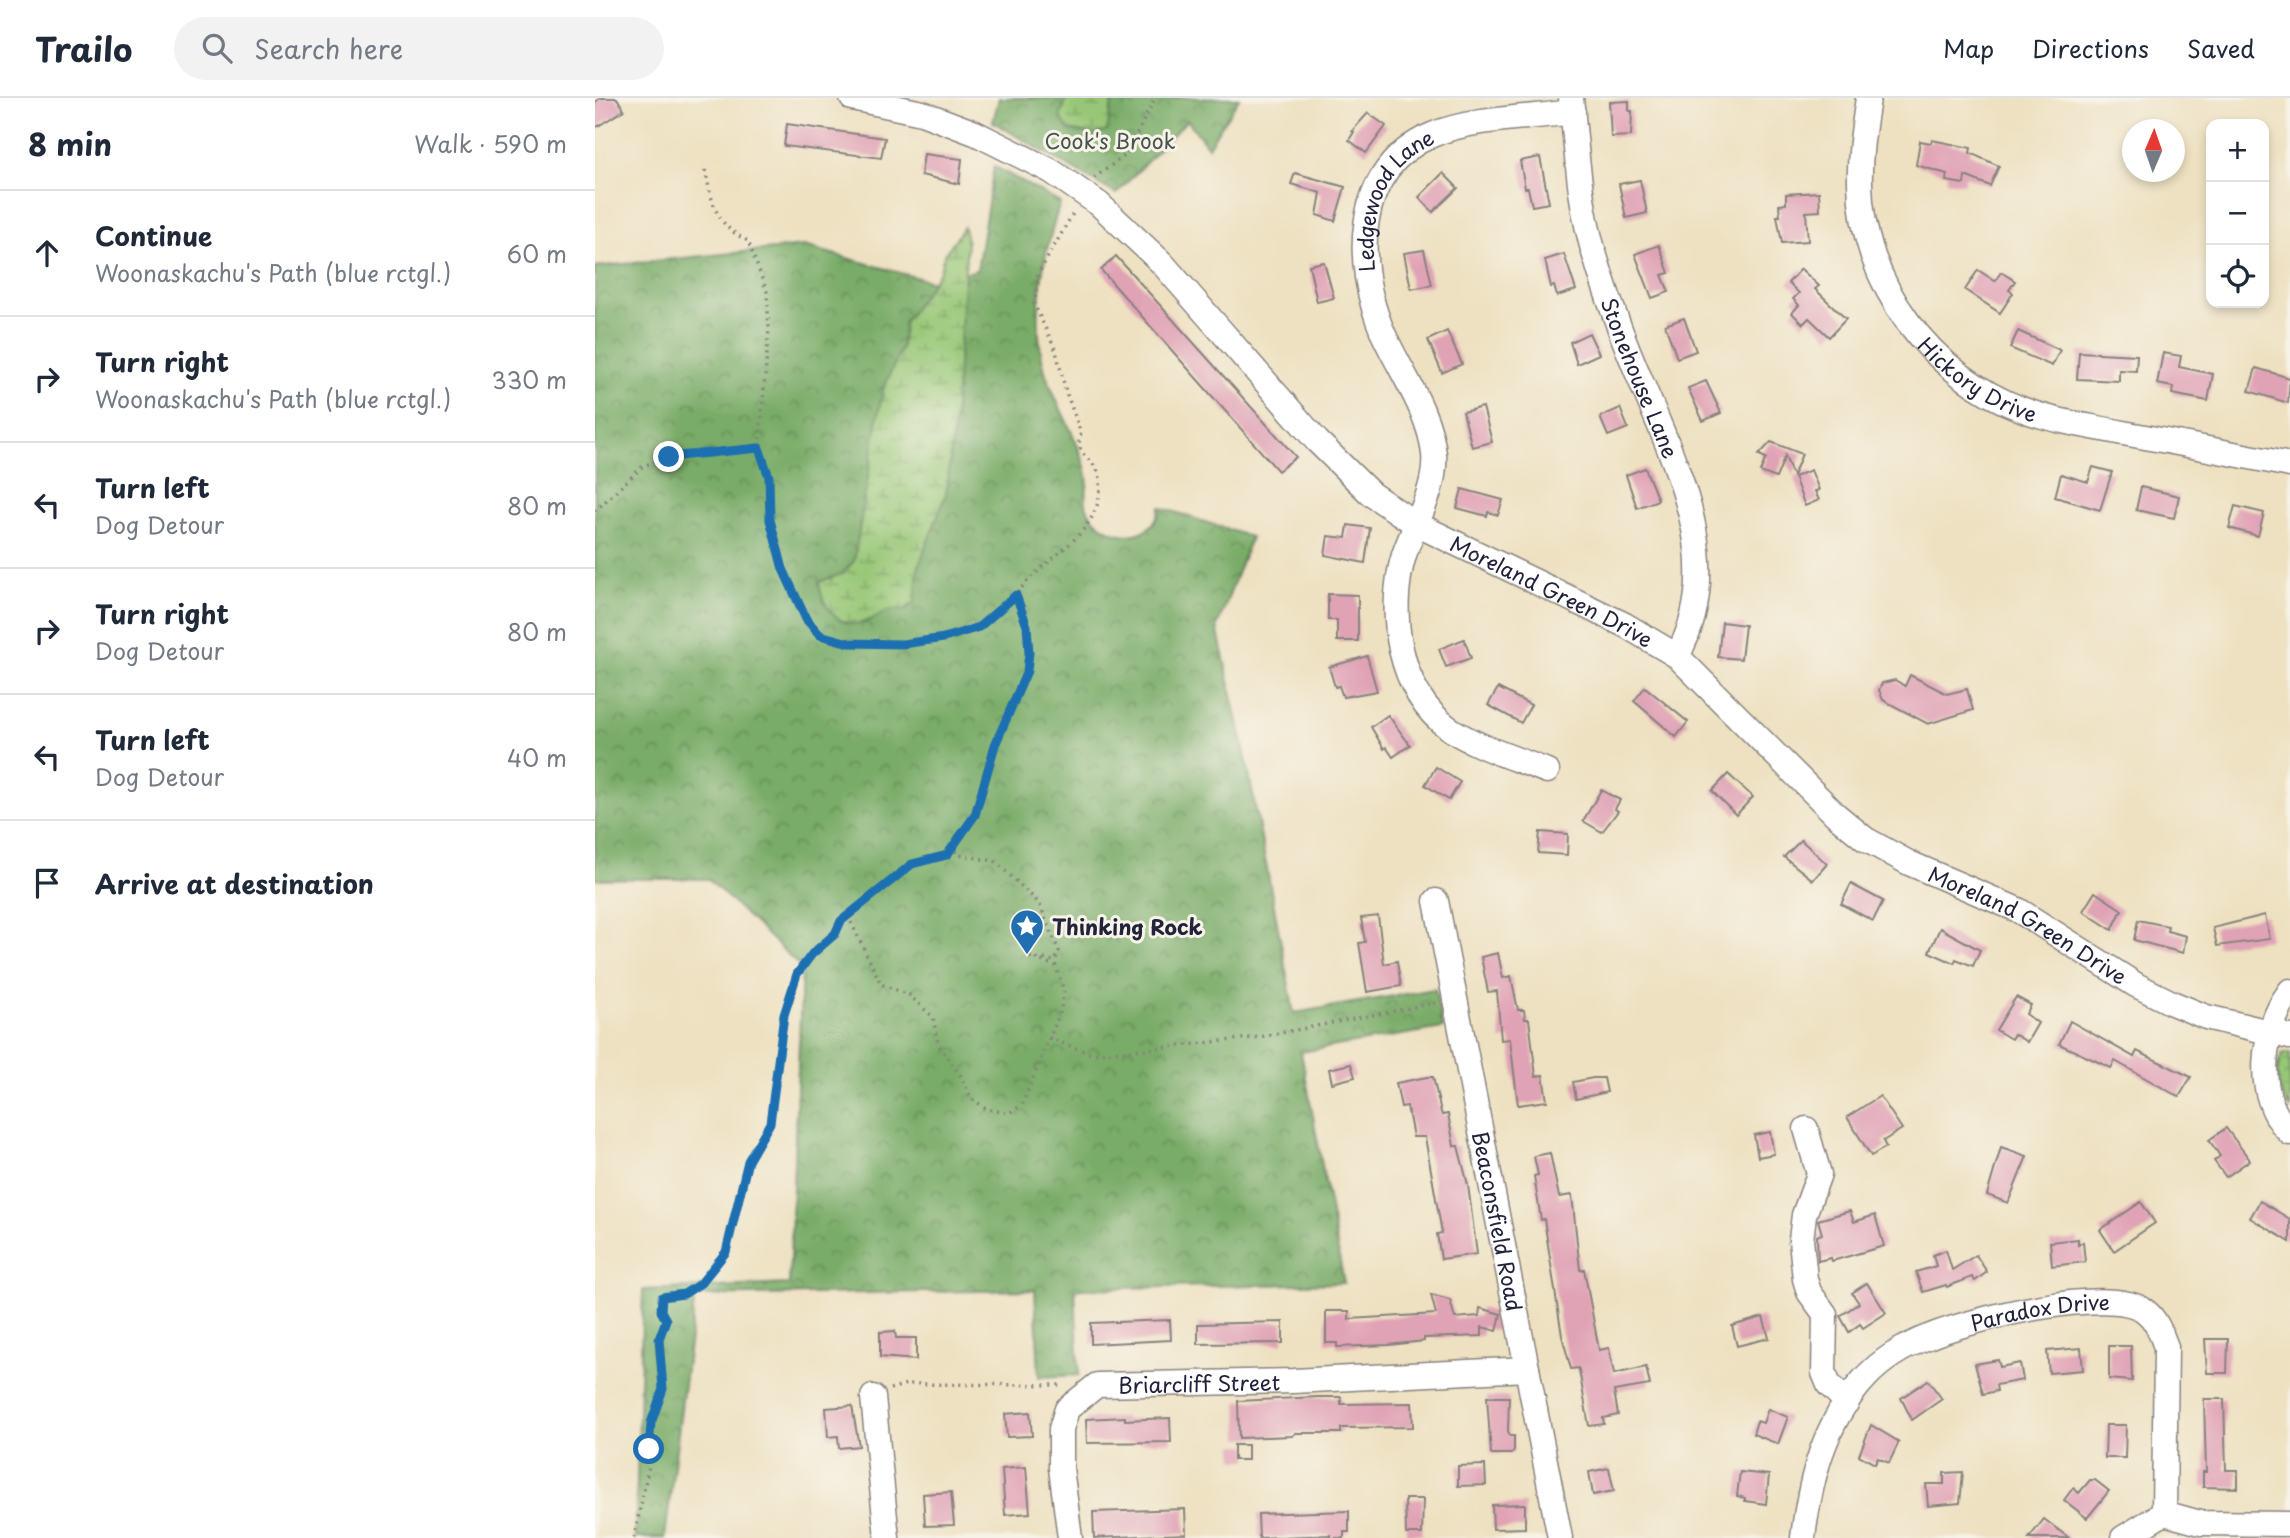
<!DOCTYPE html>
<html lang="en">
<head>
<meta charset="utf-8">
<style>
	body { margin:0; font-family:"Playpen Sans",sans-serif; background:#f2f2f3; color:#1f2937 }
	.controls { position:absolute; right:21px; top:21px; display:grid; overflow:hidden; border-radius:14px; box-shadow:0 4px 10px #0003 }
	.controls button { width:63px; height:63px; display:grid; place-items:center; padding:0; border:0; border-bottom:2px solid #e0e1e3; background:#fff; color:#1f2937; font:35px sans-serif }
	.compass { position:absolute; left:1527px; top:21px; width:63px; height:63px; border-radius:50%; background:#fff; box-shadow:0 4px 10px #0003; rotate:2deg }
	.stop { position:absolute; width:21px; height:21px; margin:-16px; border:5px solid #1f6fb2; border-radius:50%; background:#fff }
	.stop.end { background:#1f6fb2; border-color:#fff; box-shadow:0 2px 7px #0008 }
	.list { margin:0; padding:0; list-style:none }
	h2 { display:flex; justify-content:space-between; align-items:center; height:91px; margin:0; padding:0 28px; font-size:30px }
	h2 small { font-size:23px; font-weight:400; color:#747a83 }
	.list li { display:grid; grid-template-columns:46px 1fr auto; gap:21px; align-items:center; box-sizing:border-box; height:126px; padding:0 28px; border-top:2px solid #e0e1e3 }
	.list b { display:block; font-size:26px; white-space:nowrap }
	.list p { margin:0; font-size:23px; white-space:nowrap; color:#747a83 }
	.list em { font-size:23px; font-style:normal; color:#747a83 }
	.icon { flex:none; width:38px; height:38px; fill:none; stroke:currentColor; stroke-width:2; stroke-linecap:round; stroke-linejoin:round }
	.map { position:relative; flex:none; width:1695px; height:1440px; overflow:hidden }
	header { display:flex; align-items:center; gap:42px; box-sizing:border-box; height:98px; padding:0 35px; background:#fff; border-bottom:2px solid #e0e1e3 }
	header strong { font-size:33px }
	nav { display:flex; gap:38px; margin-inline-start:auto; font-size:24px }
	.search { width:490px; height:63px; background:#f2f2f3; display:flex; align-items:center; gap:18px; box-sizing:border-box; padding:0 24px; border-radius:38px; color:#747a83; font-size:26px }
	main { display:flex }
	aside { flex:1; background:#fff }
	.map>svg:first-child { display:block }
	.green { fill:url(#green-dots); stroke:#5c7458; stroke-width:2 }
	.forest { fill:url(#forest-crowns); stroke:#4e6751; stroke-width:2 }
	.wetland { fill:url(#wetland-marsh); stroke:#5c7458; stroke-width:2 }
	.building { fill:#e0a2b5 }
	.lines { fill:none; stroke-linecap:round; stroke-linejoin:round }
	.minor-casing { stroke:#88827e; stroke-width:27 }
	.path { stroke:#88827e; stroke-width:3.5; stroke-dasharray:2 5; stroke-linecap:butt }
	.minor { stroke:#fff; stroke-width:24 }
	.route { stroke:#1f6fb2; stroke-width:9 }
	.labels { text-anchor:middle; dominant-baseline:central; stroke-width:6; stroke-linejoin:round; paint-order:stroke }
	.park-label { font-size:21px; fill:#45544d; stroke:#f7f3e8 }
	.street-label { font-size:21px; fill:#22223b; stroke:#f7f3e8 }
	.poi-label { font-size:21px; font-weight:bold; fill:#22223b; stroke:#f7f3e8; text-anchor:start }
</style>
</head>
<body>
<header>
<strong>Trailo</strong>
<div class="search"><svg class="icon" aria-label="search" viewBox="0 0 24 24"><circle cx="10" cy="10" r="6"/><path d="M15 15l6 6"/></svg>Search here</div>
<nav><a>Map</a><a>Directions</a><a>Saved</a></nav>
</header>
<main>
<aside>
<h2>8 min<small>Walk · 590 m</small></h2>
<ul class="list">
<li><svg class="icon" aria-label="ahead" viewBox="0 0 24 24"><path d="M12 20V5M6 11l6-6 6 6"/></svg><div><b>Continue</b><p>Woonaskachu's Path (blue rctgl.)</p></div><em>60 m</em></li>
<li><svg class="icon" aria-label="right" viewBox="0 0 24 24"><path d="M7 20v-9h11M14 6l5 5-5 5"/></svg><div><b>Turn right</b><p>Woonaskachu's Path (blue rctgl.)</p></div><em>330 m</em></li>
<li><svg class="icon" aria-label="left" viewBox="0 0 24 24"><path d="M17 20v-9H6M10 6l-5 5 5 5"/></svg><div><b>Turn left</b><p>Dog Detour</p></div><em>80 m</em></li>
<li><svg class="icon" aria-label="right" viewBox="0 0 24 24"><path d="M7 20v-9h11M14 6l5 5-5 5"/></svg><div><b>Turn right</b><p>Dog Detour</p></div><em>80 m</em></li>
<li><svg class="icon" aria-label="left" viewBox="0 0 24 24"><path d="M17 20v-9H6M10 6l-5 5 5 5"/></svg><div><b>Turn left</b><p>Dog Detour</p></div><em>40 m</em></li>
<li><svg class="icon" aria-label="arrive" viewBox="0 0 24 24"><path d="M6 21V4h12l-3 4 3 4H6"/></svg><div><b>Arrive at destination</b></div></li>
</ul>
</aside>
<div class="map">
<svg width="1695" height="1440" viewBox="0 0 1695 1440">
	<defs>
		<pattern id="green-dots" width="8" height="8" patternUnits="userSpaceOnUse" patternTransform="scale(1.75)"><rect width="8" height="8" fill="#97c776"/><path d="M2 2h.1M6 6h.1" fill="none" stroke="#7ba162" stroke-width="1.8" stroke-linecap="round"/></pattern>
		<pattern id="forest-crowns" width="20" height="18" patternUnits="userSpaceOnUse" patternTransform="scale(1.75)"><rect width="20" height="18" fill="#79ac67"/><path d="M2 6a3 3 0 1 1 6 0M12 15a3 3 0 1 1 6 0" fill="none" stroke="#638c56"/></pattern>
		<pattern id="wetland-marsh" width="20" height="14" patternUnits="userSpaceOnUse" patternTransform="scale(1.75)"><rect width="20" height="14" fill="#97c776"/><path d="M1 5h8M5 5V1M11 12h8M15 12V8" fill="none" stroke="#7ba162"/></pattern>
	</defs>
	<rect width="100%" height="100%" fill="#f7f3e8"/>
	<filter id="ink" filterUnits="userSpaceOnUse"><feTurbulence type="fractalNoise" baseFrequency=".0143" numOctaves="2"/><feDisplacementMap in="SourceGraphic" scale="14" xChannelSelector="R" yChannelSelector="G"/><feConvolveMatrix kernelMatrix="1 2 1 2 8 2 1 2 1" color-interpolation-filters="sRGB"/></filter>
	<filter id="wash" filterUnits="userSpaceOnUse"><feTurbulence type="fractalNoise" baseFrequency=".00686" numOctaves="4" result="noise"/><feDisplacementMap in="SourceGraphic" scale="28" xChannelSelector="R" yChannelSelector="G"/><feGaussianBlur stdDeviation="1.57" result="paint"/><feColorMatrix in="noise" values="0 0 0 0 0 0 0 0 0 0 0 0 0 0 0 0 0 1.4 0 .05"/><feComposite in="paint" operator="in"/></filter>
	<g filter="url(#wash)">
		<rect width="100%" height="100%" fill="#eee1c1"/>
		<path class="green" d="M1695,955v56c-11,-16 -19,-38 -7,-55z"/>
		<g class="forest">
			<path d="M404,0h240l-31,49 -21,-27 -71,74 -123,-72z"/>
			<path d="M399,68l66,37c-17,52 -30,114 -15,168 10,33 36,72 42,104 3,12 -6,24 2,37 17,29 65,33 71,-5l91,30 -34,90 30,136 47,250 141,-24 8,39 -142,24 43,231 -269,6 4,86 -40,2 -4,-87 -340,6 -30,242h-30l8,-248 146,-6 13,-316 -94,-89h-113v-612l209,-21 129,36 44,-12z"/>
		</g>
		<g class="wetland">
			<path d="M472,0h46l-6,33 -12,4 -26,-5 -9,-13z"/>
			<path d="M369,129l3,15 -13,184 -8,68 -28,74 -3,34 -10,8c-24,-2 -21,5 -40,12 -27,9 -44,-18 -46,-40l23,-8 12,-13 28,-169 19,-43 4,-28 35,-50 4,-16z"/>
		</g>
		<g id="blocks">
			<g class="building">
				<path d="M6,0h16l7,12 -29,18v-26z"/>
				<path d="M1034,3v10h3l-1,25 -20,1 -2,-35z"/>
				<path d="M773,15l18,13 -20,27 -17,-13 5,-8 -2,-1z"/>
				<path d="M192,26l98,14 -4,20 -97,-12z"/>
				<path d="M1337,42l39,8 -1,5 29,13 -9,20 -25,-10 -1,8 -18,-3 1,-7 -31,-9 4,-24 11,2z"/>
				<path d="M329,56l38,5 -3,25 -38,-9z"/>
				<path d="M945,59l9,46 -17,3 -4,-18h-3l-5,-27z"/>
				<path d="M700,75l50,14 -10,34 -18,-6 4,-22 -30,-9z"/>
				<path d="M848,75l15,15 -25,24 -14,-15z"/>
				<path d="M1045,82l7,33 -21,5 -7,-34z"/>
				<path d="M1224,94l1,19 -14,1 2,29 -26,2 -5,-27h3l-1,-11 7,-1v-10z"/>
				<path d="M1064,147l10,28 -7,2 7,17 -17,6 -17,-44z"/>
				<path d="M829,152l8,35 -21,4 -7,-36z"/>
				<path d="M969,156l12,36 -19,6 -3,-10 -3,1 -6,-27z"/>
				<path d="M521,158l180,201 -18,14 -177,-201z"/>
				<path d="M729,164l10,36 -17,4 -8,-37z"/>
				<path d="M1206,171l18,17 -4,3 31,30 -17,18 -20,-19 -6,6 -11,-11 7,-8 -6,-6 6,-6 -11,-10z"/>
				<path d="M1383,172l17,11 6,-9 14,9 -6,9 4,3 -13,20 -35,-23z"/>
				<path d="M1089,220l12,33 -19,7 -12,-33z"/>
				<path d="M852,233l15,33 -20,9 -14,-33z"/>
				<path d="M1423,233l42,19 -8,16 -42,-18z"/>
				<path d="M994,235l10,21 -22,10 -7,-22z"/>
				<path d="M1484,254l58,3 -1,16 -17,-1v11l-42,-2z"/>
				<path d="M1568,255l18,3 -2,11 34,7 -5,27 -36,-7 1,-7 -16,-3z"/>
				<path d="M1661,270l34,10 -2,25 -39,-12z"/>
				<path d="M1111,283l15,32 -18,8 -15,-33z"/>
				<path d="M888,309l9,35 -20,5 -9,-35z"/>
				<path d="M1025,310l8,20 -20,8 -8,-19z"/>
				<path d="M1176,344l31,12 -9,22 -8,-20 -9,22 -16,-6 6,-14 -7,-3z"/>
				<path d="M1498,369l19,5 -12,38 -45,-13 6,-23 27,8z"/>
				<path d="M1050,370l13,32 -21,8 -11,-33z"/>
				<path d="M1216,372l8,20 -4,1 4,9 -14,6 -11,-29z"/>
				<path d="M1546,389l38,9 -5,22 -38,-8z"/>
				<path d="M867,391l41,11 -5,15 -10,-3 -1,4 -30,-8z"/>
				<path d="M1640,408l29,7 -6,23 -29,-8z"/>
				<path d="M753,427l22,3 -5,35 -40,-8 3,-19 18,2z"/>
				<path d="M733,496l30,1v46h-21v-21h-9z"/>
				<path d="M1127,524l23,3 -4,34 -23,-2z"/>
				<path d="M869,541l7,19 -25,9 -7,-18z"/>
				<path d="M772,558l10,35 -34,6 -4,-11 -4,1 -6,-20z"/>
				<path d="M1315,577l37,19 20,-5 6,21 -45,14 -45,-24 -4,-10 3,-7 13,-3 10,6z"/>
				<path d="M1050,589l43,35 -12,15 -42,-36z"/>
				<path d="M903,590l33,17 -10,18 -33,-18z"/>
				<path d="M793,617l22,30 -17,12 -7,-10 -2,2 -13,-22z"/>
				<path d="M841,669l24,15 -11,18 -24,-15z"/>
				<path d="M1133,676l25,23 -17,18 -24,-24z"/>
				<path d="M1006,692l19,10 -5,9 3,2 -16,21 -19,-11z"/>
				<path d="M945,734l28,2 -1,21 -29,-2z"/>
				<path d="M1206,742l26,24 -14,16 -29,-23z"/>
				<path d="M1256,786l32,17 -10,20 -32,-17z"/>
				<path d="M1500,794l27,18 -10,20 -29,-19z"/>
				<path d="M1670,817l5,24 -53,7 -4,-18z"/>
				<path d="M783,818l6,48 13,-3 4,25 -34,6 -8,-49 6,-1 -4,-24z"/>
				<path d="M1543,822l30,6 -1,5 19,5 -3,17 -49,-13z"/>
				<path d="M1345,830l40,22 -7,16 -17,-7 -2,4 -25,-11z"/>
				<path d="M903,855l5,25 8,-2 7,34h6l1,9h4l7,57 7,-1 4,26 -29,4 -8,-66 -9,1 -4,-49 -9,1 -7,-35z"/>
				<path d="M1421,899l15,8 -5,9 12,9 -11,19 -13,-8 -3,5 -15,-9z"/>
				<path d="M1475,923l64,36 3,-6 54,26 -12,20 -64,-36 -4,7 -52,-24z"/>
				<path d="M756,966l4,13 -23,6 -3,-14z"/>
				<path d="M832,979h6l8,35 1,3 6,-1 6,32h4l10,39 9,69 -36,5 -4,-25 5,-1 -17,-96h-12l-6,-31 -6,1 -5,-24z"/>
				<path d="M998,980h11l3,14 -31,7 -3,-17z"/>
				<path d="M1285,998l22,33 -19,12 3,6 -15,9 -24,-39z"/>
				<path d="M1631,1030l24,32 -24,17 -12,-16 6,-5 -11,-16z"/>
				<path d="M1175,1034l4,22 -16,3 -4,-22z"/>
				<path d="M1406,1049l26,9 -19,47 -21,-8z"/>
				<path d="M955,1055l9,44 13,-2 8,75 4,-1 15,81 10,-2 5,26 32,-7 4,18 -36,6 4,24 -15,3 1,6 -15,2 -10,-56 -1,-2 -7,1 -9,-33 -18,-117 -3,1 -7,-44 4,-1 -4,-19z"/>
				<path d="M1665,1103l30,18v23l-40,-24z"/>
				<path d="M1546,1104l14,21 -41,28 -14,-21z"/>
				<path d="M1255,1113l4,11 21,-7 9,31 -52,15 -1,-3 -13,3 -1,-25 5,-2 -4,-14z"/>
				<path d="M1483,1141v6l5,-3 2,20 -33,4 -2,-24z"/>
				<path d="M1351,1152l6,20 24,-15 11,17 -12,9 -3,-4 -25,10 -1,-2 -23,7 -7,-20 20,-6 -3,-11z"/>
				<path d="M1272,1185l19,30 -23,15 -3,-4 -11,8 -9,-16 19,-13 -7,-10z"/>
				<path d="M836,1197l19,5 5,18 24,-2 1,-8 21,6 -4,17 -15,-4v9l-58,2v3l-36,4 -51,2v-4h-11v-32h23v8l87,-5z"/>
				<path d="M1168,1219l6,21 -32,8 -5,-20z"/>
				<path d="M575,1222l1,20 -80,4v-21z"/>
				<path d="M688,1224v21l-85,1v-20z"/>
				<path d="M300,1233l1,7h20v22l-36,-3v-25z"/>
				<path d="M1610,1241h23l-1,34h-20z"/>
				<path d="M1514,1248h22l1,35 -23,-2z"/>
				<path d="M1486,1250l2,22 -34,3 -2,-22z"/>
				<path d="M1403,1262l2,7 20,-4 3,17 -27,5 1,6 -14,3 -8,-30z"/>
				<path d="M1333,1282l14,19 -30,21 -11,-22z"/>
				<path d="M723,1299h23v7l71,-1 1,24 -72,1v5h-45l-4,3 -53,2 -1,-37z"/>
				<path d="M892,1299h22l-1,34 2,5h4v14l-3,4h-20z"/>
				<path d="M1609,1301h20l2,71h12v18l-35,-1v-15h3z"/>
				<path d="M257,1308l7,40 -20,2 -1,-12 -10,1 -2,-29z"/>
				<path d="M1173,1311l20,8 -10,27 -25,-10 4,-13 6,2z"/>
				<path d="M435,1314l2,24 -25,1 -2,-23z"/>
				<path d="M530,1319v3l45,-2 1,24 -84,1 -1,-24z"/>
				<path d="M1276,1327l28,17 -10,21 -11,-5 -3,6 -16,-9z"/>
				<path d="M1511,1327h20l-1,33h-20z"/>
				<rect x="639" y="1347" width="14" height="15"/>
				<path d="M890,1367l1,20 -28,1v-20z"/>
				<path d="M431,1369l4,46 -25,2 -3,-46z"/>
				<path d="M1014,1370l5,23 -21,4 -4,-23z"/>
				<path d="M1145,1374l29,3 -3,29 -21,-3v-3l-8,-2z"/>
				<path d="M1368,1374l-3,31 -32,3 -2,-22h18v-11z"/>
				<path d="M1495,1382h5l14,11 -22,27 -23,-18 9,-12 6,5z"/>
				<path d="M356,1394l3,33 -29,1 -2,-32z"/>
				<path d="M810,1401h18l-1,35h-16z"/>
				<path d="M930,1406v24l-32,1 -1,-24z"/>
				<path d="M590,1411l1,25 -92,4 -1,-26z"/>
				<path d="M754,1413v21h-5v6h-14v-3l-71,3 -1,-24z"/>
				<path d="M1449,1421l25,19h-40z"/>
			</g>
		</g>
	</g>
	<g filter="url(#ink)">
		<use href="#blocks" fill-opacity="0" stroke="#88827e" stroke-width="2"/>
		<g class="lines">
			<g class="minor-casing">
				<g id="minor">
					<path id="s1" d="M257,0l70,15 53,20 76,38 48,33 63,59 155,178 54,53 45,30 209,101 52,31 159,159 29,24 44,24 109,47 118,75 36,18 34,14 84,20"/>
					<path id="s2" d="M976,0c6,53 8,107 24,158 13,44 30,88 48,130 35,84 84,181 34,270"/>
					<path id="s3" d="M1273,0c-4,28 -9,56 -8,85 1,100 71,193 164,227 32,12 66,16 99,23 56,10 111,21 167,32"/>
					<path id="s4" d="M952,673c-32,-13 -68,-23 -97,-42 -52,-36 -63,-118 -46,-174 11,-33 33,-66 30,-101 -4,-42 -34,-83 -51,-121 -29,-68 -31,-164 49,-198 39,-17 98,-17 141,-23"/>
					<path id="s5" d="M841,803l124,637"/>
					<path d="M1695,893c-29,40 -37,105 0,142"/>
					<path d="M1211,1031l13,45 -15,41 -3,25 4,39 4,13 16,22 -1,59 5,12 18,17"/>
					<path d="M278,1299l14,141"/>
					<path d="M1569,1415l36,10 90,1"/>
					<path id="s6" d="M475,1440l-9,-70v-39l6,-20 30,-24 196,-4 234,-12"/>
					<path id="s7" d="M1208,1440c7,-59 21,-116 63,-161 17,-18 39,-31 62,-40 40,-17 182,-53 217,-26 12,9 16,23 21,36l-2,166 -41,25"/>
				</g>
			</g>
			<g class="path">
				<path d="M110,72c8,34 9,54 43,71l19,51 2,37 -10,119"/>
				<path d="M499,80l33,-24 28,-56"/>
				<path d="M0,413l48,-45 25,-9 91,-9 10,29 1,43 13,49 23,50 14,16 29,8 54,1 41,-6 35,-11 37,-32"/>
				<path d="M253,818l33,68 28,11 24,22 5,27 22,31 11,23 15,11 23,4 13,-8 39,-95 3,-19 -8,-25 -26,-9 25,4 4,-10 -20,-48 -44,-42 -36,-6 -6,-7"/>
				<path d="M454,940l42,16 76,-7 93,-10 175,-34"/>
				<path d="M295,1291l17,-5 157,1"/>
				<path d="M39,1440l17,-82v-33l12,-34 -4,-50 7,-19 -5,-9 1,-14 22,-2 17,-12 25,-31 22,-91 22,-38 14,-108 14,-41 14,-20 23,-20 6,-13 71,-57 35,-9 28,-40 20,-70 32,-74v-44l-11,-32c27,-39 88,-59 84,-115 -1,-21 -28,-23 -19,-47l-15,-41 -10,-41 -22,-47 4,-30 37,-64"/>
			</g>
			<use href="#minor" class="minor"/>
		</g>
	</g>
	<g class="lines" filter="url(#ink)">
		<path class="route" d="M54,1351l2,-26 12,-34 -4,-50 7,-19 -5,-9 1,-14 22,-3 17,-11 25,-31 22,-91 22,-38 14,-108 13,-41 15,-20 23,-20 6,-13 71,-57 35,-9 28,-40 20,-70 32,-74 2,-18 -2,-27 -11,-31 -37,32 -35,11 -41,6 -54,-1 -29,-8 -14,-16 -23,-50 -13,-49 -1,-43 -10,-29 -90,9"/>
	</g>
	<defs>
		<g id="sight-pin" transform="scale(1.75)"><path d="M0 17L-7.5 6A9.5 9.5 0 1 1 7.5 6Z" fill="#1f6fb2" stroke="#f7f3e8"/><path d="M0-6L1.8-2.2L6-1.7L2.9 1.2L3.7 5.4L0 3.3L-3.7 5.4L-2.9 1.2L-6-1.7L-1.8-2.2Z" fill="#fff"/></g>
	</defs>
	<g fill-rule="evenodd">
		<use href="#sight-pin" x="432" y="828"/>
	</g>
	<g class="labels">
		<g class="park-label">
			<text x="515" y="42">Cook's Brook</text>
		</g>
		<g class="street-label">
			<text stroke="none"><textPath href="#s4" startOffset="681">Ledgewood Lane</textPath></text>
			<text stroke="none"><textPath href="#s3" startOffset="327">Hickory Drive</textPath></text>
			<text stroke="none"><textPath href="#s2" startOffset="290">Stonehouse Lane</textPath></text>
			<text stroke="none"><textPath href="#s1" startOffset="875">Moreland Green Drive</textPath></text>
			<text stroke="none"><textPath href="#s1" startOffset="1463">Moreland Green Drive</textPath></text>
			<text stroke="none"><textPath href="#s5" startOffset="326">Beaconsfield Road</textPath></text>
			<text stroke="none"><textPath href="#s7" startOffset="366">Paradox Drive</textPath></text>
			<text stroke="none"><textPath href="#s6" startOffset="271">Briarcliff Street</textPath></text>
		</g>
		<g class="poi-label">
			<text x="457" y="828">Thinking Rock</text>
		</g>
	</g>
</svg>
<div class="controls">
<button>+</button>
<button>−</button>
<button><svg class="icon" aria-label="locate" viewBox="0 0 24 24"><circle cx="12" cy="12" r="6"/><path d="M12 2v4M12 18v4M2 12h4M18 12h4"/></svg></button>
</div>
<svg class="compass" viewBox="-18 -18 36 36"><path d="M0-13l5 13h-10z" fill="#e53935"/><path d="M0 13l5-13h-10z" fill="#747a83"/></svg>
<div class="stop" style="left:54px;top:1351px"></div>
<div class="stop end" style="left:74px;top:359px"></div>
</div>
</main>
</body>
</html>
